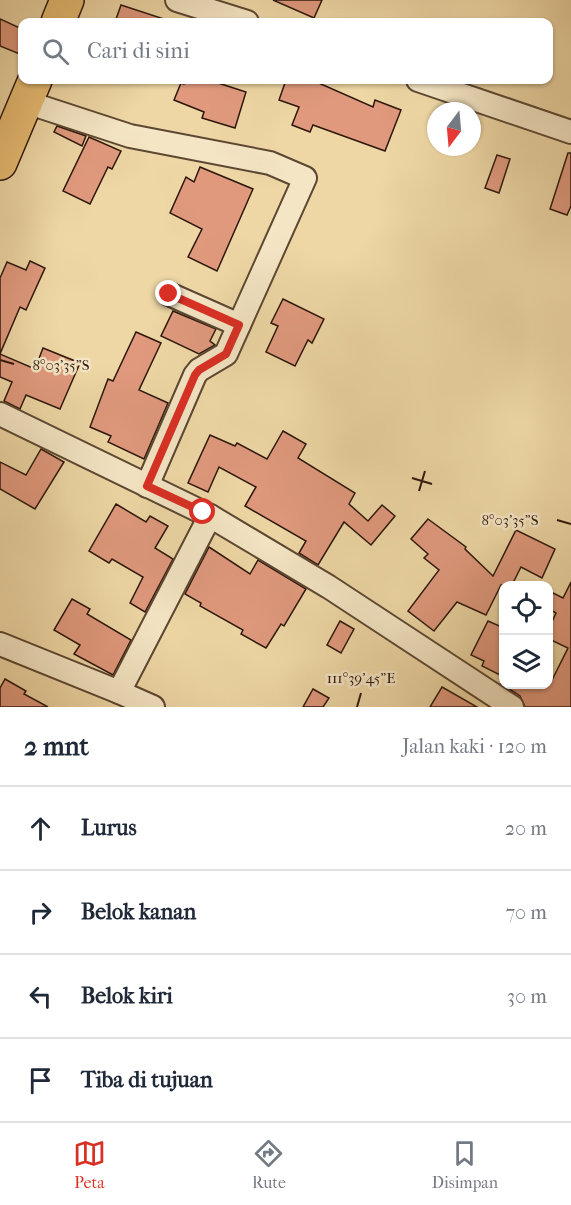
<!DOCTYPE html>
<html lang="id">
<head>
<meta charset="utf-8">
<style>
	body { margin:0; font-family:"IM FELL French Canon",serif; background:#f2f2f3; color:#1f2937 }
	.controls { position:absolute; right:18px; bottom:18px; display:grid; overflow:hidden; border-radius:12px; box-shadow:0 2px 4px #0004 }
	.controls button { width:54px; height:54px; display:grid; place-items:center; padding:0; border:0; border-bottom:2px solid #e0e1e3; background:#fff; color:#1f2937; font:30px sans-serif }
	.compass { position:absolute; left:427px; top:102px; width:54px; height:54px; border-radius:50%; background:#fff; box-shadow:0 2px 4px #0004; rotate:196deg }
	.stop { position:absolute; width:18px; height:18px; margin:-14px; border:4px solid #d93025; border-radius:50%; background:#fff }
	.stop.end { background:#d93025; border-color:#fff; box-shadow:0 2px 6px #0008 }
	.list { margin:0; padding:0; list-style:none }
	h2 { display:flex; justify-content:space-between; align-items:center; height:78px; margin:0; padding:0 24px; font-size:26px }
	h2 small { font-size:20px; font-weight:400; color:#747a83 }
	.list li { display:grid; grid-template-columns:39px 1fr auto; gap:18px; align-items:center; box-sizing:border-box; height:84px; padding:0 24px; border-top:2px solid #e0e1e3 }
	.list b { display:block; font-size:22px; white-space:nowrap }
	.list em { font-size:20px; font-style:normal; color:#747a83 }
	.icon { flex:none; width:33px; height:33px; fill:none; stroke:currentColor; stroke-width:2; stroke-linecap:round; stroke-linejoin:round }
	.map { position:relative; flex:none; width:571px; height:707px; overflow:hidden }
	.search { position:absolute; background:#fff; box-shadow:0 2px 4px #0004; left:18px; right:18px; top:18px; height:66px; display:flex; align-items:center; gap:15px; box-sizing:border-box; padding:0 21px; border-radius:12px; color:#747a83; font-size:22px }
	.sheet { height:414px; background:#fff }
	nav { display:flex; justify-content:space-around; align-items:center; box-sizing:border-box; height:84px; border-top:2px solid #e0e1e3; background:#fff; font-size:16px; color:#747a83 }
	nav a { display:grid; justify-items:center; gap:3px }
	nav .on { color:#d93025 }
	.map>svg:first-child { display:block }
	.building { fill:#e0997d; stroke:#2c170c; stroke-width:1.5 }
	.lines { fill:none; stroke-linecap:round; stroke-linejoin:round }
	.minor-casing { stroke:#5c4732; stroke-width:26 }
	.highway-casing { stroke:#2c170c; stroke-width:36 }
	.minor { stroke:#f4e5c4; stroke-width:22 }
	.highway { stroke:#e7bc72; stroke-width:33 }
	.route { stroke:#d93025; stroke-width:8 }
	.ticks { fill:none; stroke:#2c170c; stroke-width:2 }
	.ticks-label { font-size:15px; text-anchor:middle; fill:#2c170c; stroke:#f4e5c4; stroke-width:5; stroke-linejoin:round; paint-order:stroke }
</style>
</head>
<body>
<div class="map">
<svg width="571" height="707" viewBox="0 0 571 707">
	<rect width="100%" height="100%" fill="#eed7a5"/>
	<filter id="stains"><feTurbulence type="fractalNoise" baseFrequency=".00333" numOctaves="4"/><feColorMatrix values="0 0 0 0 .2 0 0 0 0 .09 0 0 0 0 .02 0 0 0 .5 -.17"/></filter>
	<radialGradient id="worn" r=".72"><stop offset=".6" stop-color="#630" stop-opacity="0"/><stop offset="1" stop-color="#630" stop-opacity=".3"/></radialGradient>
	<g class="building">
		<path d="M273,0h49l-8,18z"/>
		<path d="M121,5l46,15v2h-52z"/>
		<path d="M0,19l22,10v26l-22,-9z"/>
		<path d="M186,80h23l37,12 -11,36 -33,-10 2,-6 -30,-12 7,-17 3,1z"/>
		<path d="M286,80h26l61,27 2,-7 26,10 -16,41 -72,-26 -3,7 -18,-7 7,-18 -20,-7z"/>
		<path d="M57,126l29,10 -4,10 -28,-14z"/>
		<path d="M89,137l32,14 -9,18 -4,-2 -18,37 -27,-13z"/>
		<path d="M568,153h3v53l-4,9 -17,-6z"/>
		<path d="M497,155l13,4 -11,34 -14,-5z"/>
		<path d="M200,167l53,22 -36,82 -29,-14 14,-28 -32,-16 16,-36 8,5z"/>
		<path d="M30,261l15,7 -19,42 -6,-3 -20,47v-76l7,-16 19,8z"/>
		<path d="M283,299l41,20 -12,24 -4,-3 -13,26 -29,-14 12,-26 -7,-3z"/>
		<path d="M173,311l43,18 -6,12 5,4 -16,9 -38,-18z"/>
		<path d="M136,332l25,11 -22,47 29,13 -24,56 -36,-17 3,-6 -21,-9 18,-48 5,2z"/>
		<path d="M43,348l37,15 -20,46 -34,-14 -6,14 -16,-8 8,-19 -12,-5v-23l35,15z"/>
		<path d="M283,431l23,13 -8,14 57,35 -6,11 19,17 14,-16 13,11 -24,29 -27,-23 -26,43 -19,-12 7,-12 -61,-35 11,-19 -37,-20 -11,25 -20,-9 22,-48 25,11 2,-3 30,16z"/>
		<path d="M41,449l23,13 -29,47 -35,-20v-27l26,13z"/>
		<path d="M116,504l30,18 4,-6 18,10 -13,22 18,11 -28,53 -15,-9 13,-26 -31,-18 -3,4 -20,-12z"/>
		<path d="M428,519l38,28 -1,2 28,27 23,-46 39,19 -13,29 -21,-11 -9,18h-11l-15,30 -29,-13 -23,29 -26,-20 31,-41 -15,-12 4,-4 -17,-15z"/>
		<path d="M209,547l41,27 8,-14 48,29 -22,37 -3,-2 -15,24 -25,-14 2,-4 -43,-24 1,-3 -16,-9z"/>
		<path d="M571,582v125h-46l-5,-11 -18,-12h48l18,-36 -19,-9v-11l7,-15 -7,-4v-18l14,7z"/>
		<path d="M72,599l18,10 -3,5 44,26 -18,35 -39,-21 6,-9 -26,-15z"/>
		<path d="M340,621l14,8 -13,24 -14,-8z"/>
		<path d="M488,621l16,7v49l-22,-11 2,-5 -13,-6z"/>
		<path d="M5,679l21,12 -2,3 24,13h-48v-19z"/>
		<path d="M442,687l35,20h-47z"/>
		<path d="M313,689l16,9 -6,9h-20z"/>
	</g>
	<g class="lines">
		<g class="minor-casing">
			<g id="minor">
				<path d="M177,0l70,22"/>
				<path d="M418,80l153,52"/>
				<path d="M26,102l104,34 140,27 35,15 -79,176 -27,16 -4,5 -48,111"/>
				<path d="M169,294l70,31"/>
				<path d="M0,414l210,102 119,71 183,120"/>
				<path d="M0,644l119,48"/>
				<path d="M153,707l-34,-15 91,-176"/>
			</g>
		</g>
		<g class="highway-casing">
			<g id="highway">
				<path d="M58,22l9,-22"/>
				<path d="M0,163l35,-83"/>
			</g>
		</g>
		<use href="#minor" class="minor"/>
		<use href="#highway" class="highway"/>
	</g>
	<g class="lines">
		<path class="route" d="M169,294l70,31 -13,29 -27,16 -4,5 -48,111 56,26"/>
	</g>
	<path class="ticks" d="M0,360l14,4M412,478l20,6M419,491l6,-20M557,520l14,4M357,707l4,-14"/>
	<g class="ticks-label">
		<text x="61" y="370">8°03'35"S</text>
		<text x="510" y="525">8°03'35"S</text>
		<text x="361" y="683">111°39'45"E</text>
	</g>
	<rect width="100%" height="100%" filter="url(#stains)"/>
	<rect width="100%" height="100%" fill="url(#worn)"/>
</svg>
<div class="controls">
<button><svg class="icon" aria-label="locate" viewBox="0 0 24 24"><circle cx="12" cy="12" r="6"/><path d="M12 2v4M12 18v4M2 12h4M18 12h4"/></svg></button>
<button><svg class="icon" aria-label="layers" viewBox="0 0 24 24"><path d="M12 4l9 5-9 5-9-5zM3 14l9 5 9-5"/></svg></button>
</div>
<svg class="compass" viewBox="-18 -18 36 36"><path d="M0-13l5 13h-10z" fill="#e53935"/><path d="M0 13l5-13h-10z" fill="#747a83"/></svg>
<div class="stop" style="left:203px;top:512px"></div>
<div class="stop end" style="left:169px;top:294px"></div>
<div class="search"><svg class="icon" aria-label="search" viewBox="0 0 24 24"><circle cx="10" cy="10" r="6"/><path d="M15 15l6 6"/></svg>Cari di sini</div>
</div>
<section class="sheet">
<h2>2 mnt<small>Jalan kaki · 120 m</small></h2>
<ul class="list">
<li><svg class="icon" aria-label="ahead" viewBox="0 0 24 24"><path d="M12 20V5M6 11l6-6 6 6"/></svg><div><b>Lurus</b></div><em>20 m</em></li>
<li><svg class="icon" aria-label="right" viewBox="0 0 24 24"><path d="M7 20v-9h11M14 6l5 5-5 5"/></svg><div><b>Belok kanan</b></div><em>70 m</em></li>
<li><svg class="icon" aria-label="left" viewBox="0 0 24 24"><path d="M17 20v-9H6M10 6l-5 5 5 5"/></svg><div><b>Belok kiri</b></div><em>30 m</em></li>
<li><svg class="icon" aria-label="arrive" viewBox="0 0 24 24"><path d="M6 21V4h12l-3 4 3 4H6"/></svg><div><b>Tiba di tujuan</b></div></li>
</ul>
</section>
<nav>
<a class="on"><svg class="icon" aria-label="map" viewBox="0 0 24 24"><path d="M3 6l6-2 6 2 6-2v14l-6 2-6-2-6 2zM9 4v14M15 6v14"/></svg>Peta</a>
<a><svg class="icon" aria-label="directions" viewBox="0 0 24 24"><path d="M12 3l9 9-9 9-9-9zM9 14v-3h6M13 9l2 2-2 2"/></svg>Rute</a>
<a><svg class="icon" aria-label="saved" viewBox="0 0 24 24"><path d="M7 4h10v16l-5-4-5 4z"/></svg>Disimpan</a>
</nav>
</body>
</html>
